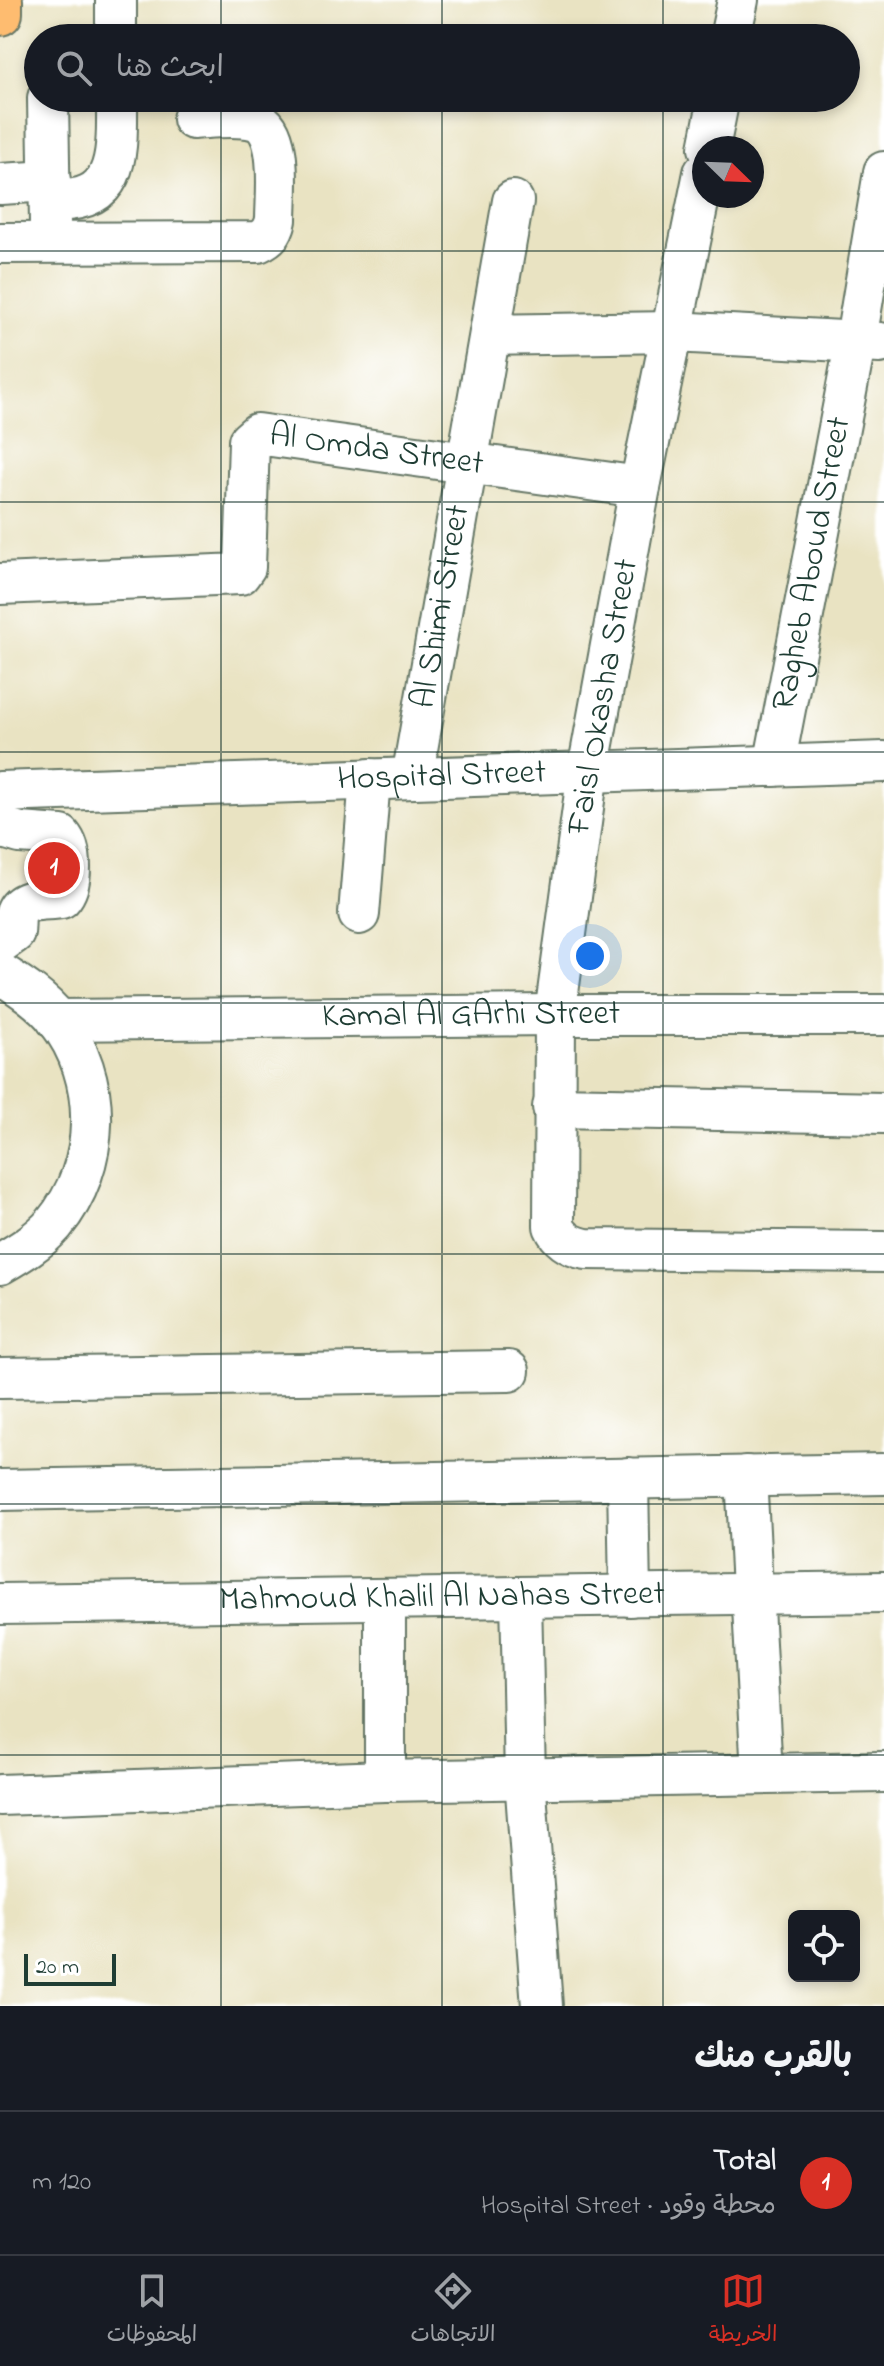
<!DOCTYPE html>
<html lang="ar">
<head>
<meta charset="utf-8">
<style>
	body { margin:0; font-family:"Indie Flower","Playpen Sans Arabic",sans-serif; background:#20242c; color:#f1f3f6; direction:rtl }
	.controls { position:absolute; right:24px; bottom:24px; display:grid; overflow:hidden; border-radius:12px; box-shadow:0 4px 12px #0003 }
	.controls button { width:72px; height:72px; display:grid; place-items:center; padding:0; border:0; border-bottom:2px solid #363941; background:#171b24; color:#f1f3f6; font:40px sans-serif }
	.compass { position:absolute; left:692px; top:136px; width:72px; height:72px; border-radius:50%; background:#171b24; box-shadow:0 4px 12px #0003; rotate:113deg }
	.scale { position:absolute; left:24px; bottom:20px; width:92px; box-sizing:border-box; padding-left:8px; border:4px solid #1f3d34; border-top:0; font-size:22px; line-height:28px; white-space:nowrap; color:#1f3d34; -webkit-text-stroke:6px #fff; paint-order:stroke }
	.you { position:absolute; left:590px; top:956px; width:28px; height:28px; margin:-20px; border:6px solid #fff; border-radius:50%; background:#1a73e8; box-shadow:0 0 0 12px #1a73e833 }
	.badge { display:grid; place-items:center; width:52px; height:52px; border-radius:50%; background:#d93025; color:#fff; font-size:26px; font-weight:700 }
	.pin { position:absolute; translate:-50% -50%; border:4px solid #fff; box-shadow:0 2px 8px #0006 }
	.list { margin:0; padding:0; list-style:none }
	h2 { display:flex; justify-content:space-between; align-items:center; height:104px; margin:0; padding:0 32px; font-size:34px }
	h2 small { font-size:26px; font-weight:400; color:#9ea1a6 }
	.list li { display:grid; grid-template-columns:52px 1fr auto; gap:24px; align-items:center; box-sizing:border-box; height:144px; padding:0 32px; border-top:2px solid #363941 }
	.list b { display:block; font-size:30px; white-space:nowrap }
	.list p { margin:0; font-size:26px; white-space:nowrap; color:#9ea1a6 }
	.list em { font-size:26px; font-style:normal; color:#9ea1a6 }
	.icon { flex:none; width:44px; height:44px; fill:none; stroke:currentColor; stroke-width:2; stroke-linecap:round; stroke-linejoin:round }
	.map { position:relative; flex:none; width:884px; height:2006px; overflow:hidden; direction:ltr }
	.search { position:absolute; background:#171b24; box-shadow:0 4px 12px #0003; left:24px; right:24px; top:24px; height:88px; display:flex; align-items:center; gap:20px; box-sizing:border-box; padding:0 28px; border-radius:44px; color:#9ea1a6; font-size:30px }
	.sheet { height:248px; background:#171b24 }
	nav { display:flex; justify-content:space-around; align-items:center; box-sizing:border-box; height:112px; border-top:2px solid #363941; background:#171b24; font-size:22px; color:#9ea1a6 }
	nav a { display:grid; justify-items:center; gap:4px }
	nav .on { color:#d93025 }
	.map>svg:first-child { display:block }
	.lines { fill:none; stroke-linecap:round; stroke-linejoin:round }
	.minor-casing { stroke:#676; stroke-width:44 }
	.major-casing { stroke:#676; stroke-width:48 }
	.minor { stroke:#fff; stroke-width:40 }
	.major { stroke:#febc70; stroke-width:44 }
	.grid { fill:none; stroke:#1f3d34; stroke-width:2; stroke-opacity:0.55 }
	.labels { text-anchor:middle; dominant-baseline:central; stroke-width:6; stroke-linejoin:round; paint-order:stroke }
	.street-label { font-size:34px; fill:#1f3d34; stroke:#fff }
</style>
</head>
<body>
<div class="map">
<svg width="884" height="2006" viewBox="0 0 884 2006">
	<rect width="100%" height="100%" fill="#fff"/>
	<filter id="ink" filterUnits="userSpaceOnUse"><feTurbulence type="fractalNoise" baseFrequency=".0125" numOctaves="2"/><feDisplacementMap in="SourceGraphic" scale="16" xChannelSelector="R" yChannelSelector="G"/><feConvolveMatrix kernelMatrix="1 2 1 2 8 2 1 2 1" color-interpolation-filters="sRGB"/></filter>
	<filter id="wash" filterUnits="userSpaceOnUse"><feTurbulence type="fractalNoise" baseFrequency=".006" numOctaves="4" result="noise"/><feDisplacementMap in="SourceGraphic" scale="32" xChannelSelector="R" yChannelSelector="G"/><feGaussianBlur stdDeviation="1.8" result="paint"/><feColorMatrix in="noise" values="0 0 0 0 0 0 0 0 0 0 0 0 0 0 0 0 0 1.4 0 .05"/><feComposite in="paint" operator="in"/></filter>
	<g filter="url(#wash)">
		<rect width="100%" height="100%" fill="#e9e3c2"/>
	</g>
	<g filter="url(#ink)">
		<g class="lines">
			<g class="minor-casing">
				<g id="minor">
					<path d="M116,0v38"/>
					<path d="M730,38l8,-38"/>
					<path d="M48,98l2,127"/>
					<path d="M709,148l10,-50"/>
					<path d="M704,173l-64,314 -52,284 -33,244 -1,211c6,14 17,20 32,23l298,3"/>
					<path d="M0,184l50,-3"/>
					<path d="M50,200c72,5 67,-48 67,-102"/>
					<path d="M0,243l258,-1c11,-5 15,-10 18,-22 0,-25 8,-90 -20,-100 -18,-6 -44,-2 -63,-1"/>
					<path d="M490,335l183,-3 207,11"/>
					<path id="s1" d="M0,584l240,-10 5,-7 4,-126 8,-7 383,53"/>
					<path id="s2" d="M774,766l82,-426 28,-168"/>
					<path id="s3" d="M412,778l101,-577"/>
					<path id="s4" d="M0,792l884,-30"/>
					<path d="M0,827l20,6 41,3c12,14 12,49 0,62 -13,3 -39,-2 -45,15 -2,5 -1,14 -2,20l-14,10"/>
					<path d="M359,914l11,-135"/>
					<path d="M0,973c20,13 42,27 57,46 47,59 45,147 -3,205 -15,17 -35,29 -54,40"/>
					<path id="s5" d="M57,1020l498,-5h329"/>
					<path d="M553,1107l331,6"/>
					<path d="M0,1378l509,-7"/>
					<path d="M746,1476l16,298"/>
					<path d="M628,1478l2,118"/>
					<path d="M0,1490l884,-16"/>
					<path d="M521,1597l4,181 17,228"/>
					<path d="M385,1599v182"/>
					<path id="s6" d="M0,1604l884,-12"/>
					<path d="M0,1795l385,-14 499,-9"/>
				</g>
			</g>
			<g class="major-casing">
				<path id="major" d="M0,13v-13"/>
			</g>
			<use href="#minor" class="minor"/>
			<use href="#major" class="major"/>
		</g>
	</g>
	<path class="grid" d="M221,0v38M442,0v38M663,0v38M221,98v1908M442,98v1908M663,98v1908M0,251h884M0,502h884M0,752h884M0,1003h884M0,1254h884M0,1504h884M0,1755h884"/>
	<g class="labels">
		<g class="street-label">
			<text stroke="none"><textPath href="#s1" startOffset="506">Al Omda Street</textPath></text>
			<text stroke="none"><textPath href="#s2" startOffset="206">Ragheb Aboud Street</textPath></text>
			<text stroke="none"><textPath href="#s3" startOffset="174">Al Shimi Street</textPath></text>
			<text transform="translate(604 697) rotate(-80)">Faisl Okasha Street</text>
			<text stroke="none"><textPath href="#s4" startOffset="442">Hospital Street</textPath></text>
			<text stroke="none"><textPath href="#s5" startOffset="414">Kamal Al GArhi Street</textPath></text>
			<text stroke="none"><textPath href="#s6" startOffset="442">Mahmoud Khalil Al Nahas Street</textPath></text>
		</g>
	</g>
</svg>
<div class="controls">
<button><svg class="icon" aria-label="locate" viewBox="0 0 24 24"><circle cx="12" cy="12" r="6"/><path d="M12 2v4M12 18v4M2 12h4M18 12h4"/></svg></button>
</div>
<svg class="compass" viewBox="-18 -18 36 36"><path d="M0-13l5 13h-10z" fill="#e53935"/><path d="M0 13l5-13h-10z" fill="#9ea1a6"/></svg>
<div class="scale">20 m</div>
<div class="you"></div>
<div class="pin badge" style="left:54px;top:868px">1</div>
<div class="search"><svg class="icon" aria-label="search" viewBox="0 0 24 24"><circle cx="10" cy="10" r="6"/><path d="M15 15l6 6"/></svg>ابحث هنا</div>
</div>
<section class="sheet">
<h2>بالقرب منك<small></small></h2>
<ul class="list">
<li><span class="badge">1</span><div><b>Total</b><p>محطة وقود · Hospital Street</p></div><em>120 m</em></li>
</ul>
</section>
<nav>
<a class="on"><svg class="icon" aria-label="map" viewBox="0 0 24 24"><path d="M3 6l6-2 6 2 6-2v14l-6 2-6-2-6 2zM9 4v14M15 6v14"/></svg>الخريطة</a>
<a><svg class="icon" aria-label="directions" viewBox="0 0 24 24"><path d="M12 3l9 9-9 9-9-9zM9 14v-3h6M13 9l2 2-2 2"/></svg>الاتجاهات</a>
<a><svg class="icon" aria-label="saved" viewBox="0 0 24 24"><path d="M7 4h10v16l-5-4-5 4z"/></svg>المحفوظات</a>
</nav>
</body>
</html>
